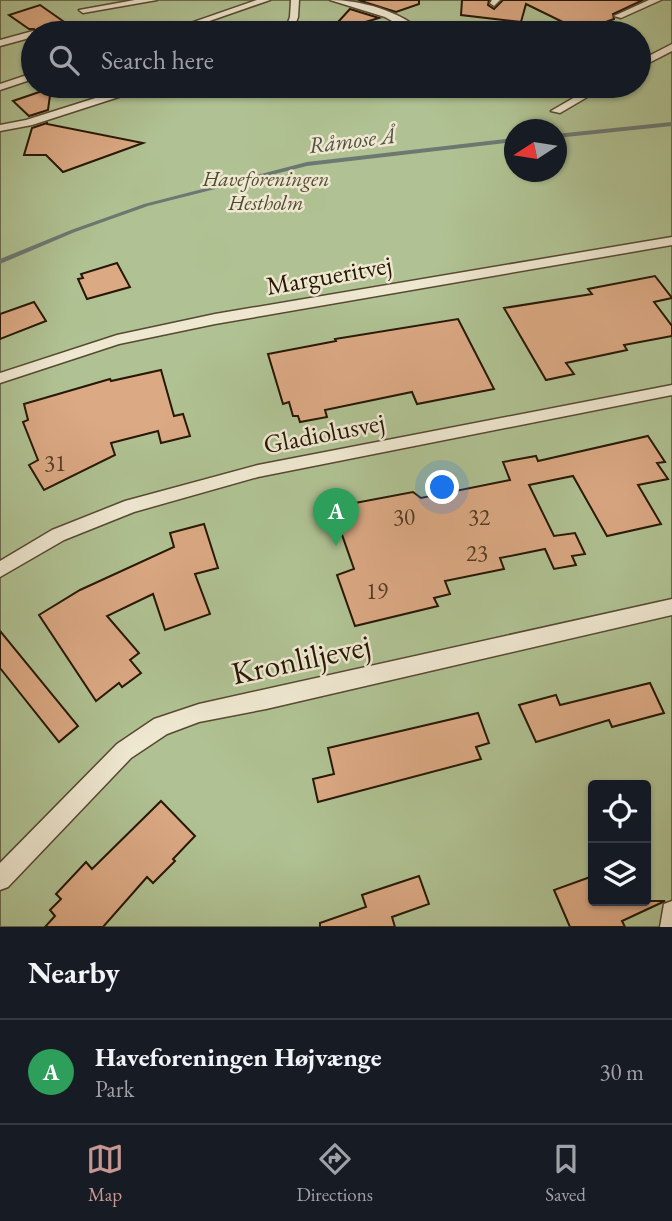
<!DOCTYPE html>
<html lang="en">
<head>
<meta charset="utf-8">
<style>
	body { margin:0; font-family:"EB Garamond",serif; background:#20242c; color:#f1f3f6 }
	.controls { position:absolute; right:21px; bottom:21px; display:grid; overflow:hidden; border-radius:7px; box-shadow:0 2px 5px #0004 }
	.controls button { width:63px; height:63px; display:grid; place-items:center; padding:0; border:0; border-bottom:2px solid #363941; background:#171b24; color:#f1f3f6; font:35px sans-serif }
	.compass { position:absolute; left:504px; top:119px; width:63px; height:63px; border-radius:50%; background:#171b24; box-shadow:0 2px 5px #0004; rotate:258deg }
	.you { position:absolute; left:443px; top:488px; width:24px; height:24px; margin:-18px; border:5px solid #fff; border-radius:50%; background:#1a73e8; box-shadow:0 0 0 10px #1a73e833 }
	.badge { display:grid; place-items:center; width:46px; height:46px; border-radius:50%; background:#c59692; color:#fff; font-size:23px; font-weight:700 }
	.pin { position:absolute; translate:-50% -58px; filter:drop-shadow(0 2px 4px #0008) }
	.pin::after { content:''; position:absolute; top:37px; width:24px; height:21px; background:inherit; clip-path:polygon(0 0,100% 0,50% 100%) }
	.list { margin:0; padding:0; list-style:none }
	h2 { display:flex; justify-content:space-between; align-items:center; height:91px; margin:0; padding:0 28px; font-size:30px }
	h2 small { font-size:23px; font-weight:400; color:#9ea1a6 }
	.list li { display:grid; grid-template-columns:46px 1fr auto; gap:21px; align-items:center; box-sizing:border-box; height:105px; padding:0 28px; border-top:2px solid #363941 }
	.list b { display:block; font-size:26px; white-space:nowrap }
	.list p { margin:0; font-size:23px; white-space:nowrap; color:#9ea1a6 }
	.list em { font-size:23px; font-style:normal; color:#9ea1a6 }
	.icon { flex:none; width:38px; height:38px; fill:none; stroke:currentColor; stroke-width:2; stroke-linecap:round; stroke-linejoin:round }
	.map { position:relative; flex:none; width:672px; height:927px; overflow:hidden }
	.search { position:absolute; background:#171b24; box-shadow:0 2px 5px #0004; left:21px; right:21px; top:21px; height:77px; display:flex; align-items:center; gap:18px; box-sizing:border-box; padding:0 24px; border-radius:38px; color:#9ea1a6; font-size:26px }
	.sheet { height:196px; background:#171b24 }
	nav { display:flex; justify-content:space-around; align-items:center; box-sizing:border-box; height:98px; border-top:2px solid #363941; background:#171b24; font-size:19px; color:#9ea1a6 }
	nav a { display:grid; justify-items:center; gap:4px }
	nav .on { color:#c59692 }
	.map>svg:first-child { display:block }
	.green { fill:#b0c293; stroke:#6b6c4c; stroke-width:2; fill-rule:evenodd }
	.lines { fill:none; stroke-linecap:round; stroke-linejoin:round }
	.stream { fill:#6c7872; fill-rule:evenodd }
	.building { fill:#dba984; stroke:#261705; stroke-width:2 }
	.service-casing { stroke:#564832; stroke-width:3 }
	.service { fill:#efe8d1; fill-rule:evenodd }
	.labels { text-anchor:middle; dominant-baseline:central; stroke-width:5; stroke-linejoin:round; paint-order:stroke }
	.far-park-label { font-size:21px; font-style:italic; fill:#4f4a30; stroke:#efe8d1 }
	.far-water-label { font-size:23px; font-style:italic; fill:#4f5044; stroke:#efe8d1 }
	.number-label { font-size:23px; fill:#533c25 }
	.street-label { font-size:26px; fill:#261705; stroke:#efe8d1 }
	.near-street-label { font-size:32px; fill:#261705; stroke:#efe8d1 }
</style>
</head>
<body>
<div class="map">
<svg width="672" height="927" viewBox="0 0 672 927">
	<rect width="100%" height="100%" fill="#e6dcb8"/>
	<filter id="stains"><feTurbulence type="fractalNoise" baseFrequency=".00286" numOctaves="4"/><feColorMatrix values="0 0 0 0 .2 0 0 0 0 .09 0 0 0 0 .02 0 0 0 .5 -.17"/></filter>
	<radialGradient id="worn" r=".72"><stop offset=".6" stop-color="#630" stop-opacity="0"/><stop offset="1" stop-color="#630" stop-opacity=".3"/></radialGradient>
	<path class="green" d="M0,0h672v927h-672zM33,33h606v53h-606zM514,130h42v42h-42zM593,785h53v116h-53z"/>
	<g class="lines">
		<g class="stream">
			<path d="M672,122v4l-116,12v-4z"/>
			<path d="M514,138v4l-207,24 -159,40 -73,26 -75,32v-5l71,-29 73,-26 163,-42z"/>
		</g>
	</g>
	<g class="building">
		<path d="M358,0h61v4l-23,8z"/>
		<path d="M462,0h27l-1,5 6,4 9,-9h140l-30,14 1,5 -33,12 -55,-27 -5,18 -60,-7z"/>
		<path d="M40,5l40,28h-41l-5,-4h-5l-20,-14z"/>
		<path d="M350,9l29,9 -51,15z"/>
		<path d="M51,88l-3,22 -19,6 -16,-15z"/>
		<path d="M47,123v1l96,19 -80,29 -17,-17h-22l8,-27z"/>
		<path d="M117,263l13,24 -43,12 -9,-20 5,-1 -2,-4z"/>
		<path d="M655,276l17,22 -18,4 18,24v10l-48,9 3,5 -61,13 8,11 -28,6 -42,-72 88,-14 -4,-5z"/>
		<path d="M34,302l12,19 -46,18v-25z"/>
		<path d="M458,319l36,70 -77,15 -5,-12 -87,18 2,7 -27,5 -2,-6h-5l-4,-14 -6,2 -15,-50 68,-13 -1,-2z"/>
		<path d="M161,370l13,46 9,-2 7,22 -29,7 -3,-12 -47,12 4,12 -71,35 -15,-25 9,-5 -15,-38 5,-2 -4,-16 86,-25 1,2z"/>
		<path d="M648,436l17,26 -8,1 11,16 -30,6 23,39 -54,12 -34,-60 -44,9 25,51 21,-3 10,21 -13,2 4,9 -22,4 -9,-20 -45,9 4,11 -59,12 5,13 -16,4 4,8 -83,20 -18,-51 17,-6 -14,-40 7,-1 -8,-22 74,-14 8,6 89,-18 -7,-18 33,-6 2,5z"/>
		<path d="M204,524l14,44 -23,6 15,40 -45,16 -12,-36 -46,22 32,37 -9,7 11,13 -19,14 -3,-4 -23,18 -57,-86 41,-25 94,-43 -4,-14z"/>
		<path d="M0,631l78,95 -19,16 -59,-74z"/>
		<path d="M650,683l14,30 -52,14 -3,-7 -73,22 -17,-37 37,-10 4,10z"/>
		<path d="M478,713l11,30 -13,4 5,12 -163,43 -5,-23 21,-5 -6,-26z"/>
		<path d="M161,801l34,35 -22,23 2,2 -22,22 -6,-6 -44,50h-58l10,-11 -5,-6 11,-11 -5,-5 30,-32 6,7z"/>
		<path d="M419,876l10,28 -37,13 3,10h-75v-4l46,-16 -4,-12z"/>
		<path d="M593,876v25h72l-43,20 3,6h-55l-16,-37z"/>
	</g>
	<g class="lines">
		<g class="service-casing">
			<g id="service">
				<path d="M135,0h22l-74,13 -4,-3z"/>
				<path d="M257,0h13l-95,33h-13z"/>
				<path d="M291,0h8l-1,17 -6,16h-8l6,-16z"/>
				<path d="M330,0c31,0 70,11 94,33h-11l-28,-16z"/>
				<path d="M492,0h8l-6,6 -4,-3z"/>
				<path d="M649,0h12l-40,18 -7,-2z"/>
				<path d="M33,31l4,2h-4v4l-33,9v-6z"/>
				<path d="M672,44v7l-33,17v-7z"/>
				<path d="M33,73v6l-33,11v-6z"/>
				<path d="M594,86h12l-46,27 -9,-2z"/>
				<path d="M124,89l4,1v4l-96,31 -32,6v-6l26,-5z"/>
				<path d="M672,237v8l-457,79 -96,20 -119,39v-10l117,-38 98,-21z"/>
				<path d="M672,385v10l-414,82 -124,35 -70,28 -64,37v-16l52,-31 73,-29 133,-36z"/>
				<path d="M672,599v16l-406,94 -67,13 -32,12 -36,24 -123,129 -8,3v-27l117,-119 37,-25 45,-15z"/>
				<path d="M672,901v26h-12l4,-23z"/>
			</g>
		</g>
		<use href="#service" class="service"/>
	</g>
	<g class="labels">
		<g class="far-park-label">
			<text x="266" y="178">Haveforeningen<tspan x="266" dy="24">Hestholm</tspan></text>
		</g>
		<g class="far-water-label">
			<text transform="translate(352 140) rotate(-7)">Råmose Å</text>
		</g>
		<g class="number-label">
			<text x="55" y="463">31</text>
			<text x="404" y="517">30</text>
			<text x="479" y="517">32</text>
			<text x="477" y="553">23</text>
			<text x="377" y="591">19</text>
		</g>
		<g class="street-label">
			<text transform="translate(329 275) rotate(-10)">Margueritvej</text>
			<text transform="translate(324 433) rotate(-11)">Gladiolusvej</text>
		</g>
		<g class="near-street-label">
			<text transform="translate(301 659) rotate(-12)">Kronliljevej</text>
		</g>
	</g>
	<rect width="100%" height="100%" filter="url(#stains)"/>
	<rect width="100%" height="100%" fill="url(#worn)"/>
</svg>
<div class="controls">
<button><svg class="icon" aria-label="locate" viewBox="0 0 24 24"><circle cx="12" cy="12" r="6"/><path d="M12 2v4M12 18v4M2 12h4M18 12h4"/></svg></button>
<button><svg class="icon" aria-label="layers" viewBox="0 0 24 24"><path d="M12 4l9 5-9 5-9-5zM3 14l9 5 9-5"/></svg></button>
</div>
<svg class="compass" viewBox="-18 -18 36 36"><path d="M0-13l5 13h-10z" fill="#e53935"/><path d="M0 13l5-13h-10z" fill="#9ea1a6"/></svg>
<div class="you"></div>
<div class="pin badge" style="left:336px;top:546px;background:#2e9e5b">A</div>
<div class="search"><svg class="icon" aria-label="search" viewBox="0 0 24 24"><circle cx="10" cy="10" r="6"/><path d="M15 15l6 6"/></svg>Search here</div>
</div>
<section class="sheet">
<h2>Nearby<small></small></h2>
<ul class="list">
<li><span class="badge" style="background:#2e9e5b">A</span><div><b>Haveforeningen Højvænge</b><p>Park</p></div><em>30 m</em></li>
</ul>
</section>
<nav>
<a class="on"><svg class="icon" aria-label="map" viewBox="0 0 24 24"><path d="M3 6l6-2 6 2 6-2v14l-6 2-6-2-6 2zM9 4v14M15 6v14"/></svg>Map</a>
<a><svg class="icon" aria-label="directions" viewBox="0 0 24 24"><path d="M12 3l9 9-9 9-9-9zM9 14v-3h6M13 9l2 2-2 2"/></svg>Directions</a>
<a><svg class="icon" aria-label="saved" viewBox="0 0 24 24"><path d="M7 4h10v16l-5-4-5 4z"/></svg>Saved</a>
</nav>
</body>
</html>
